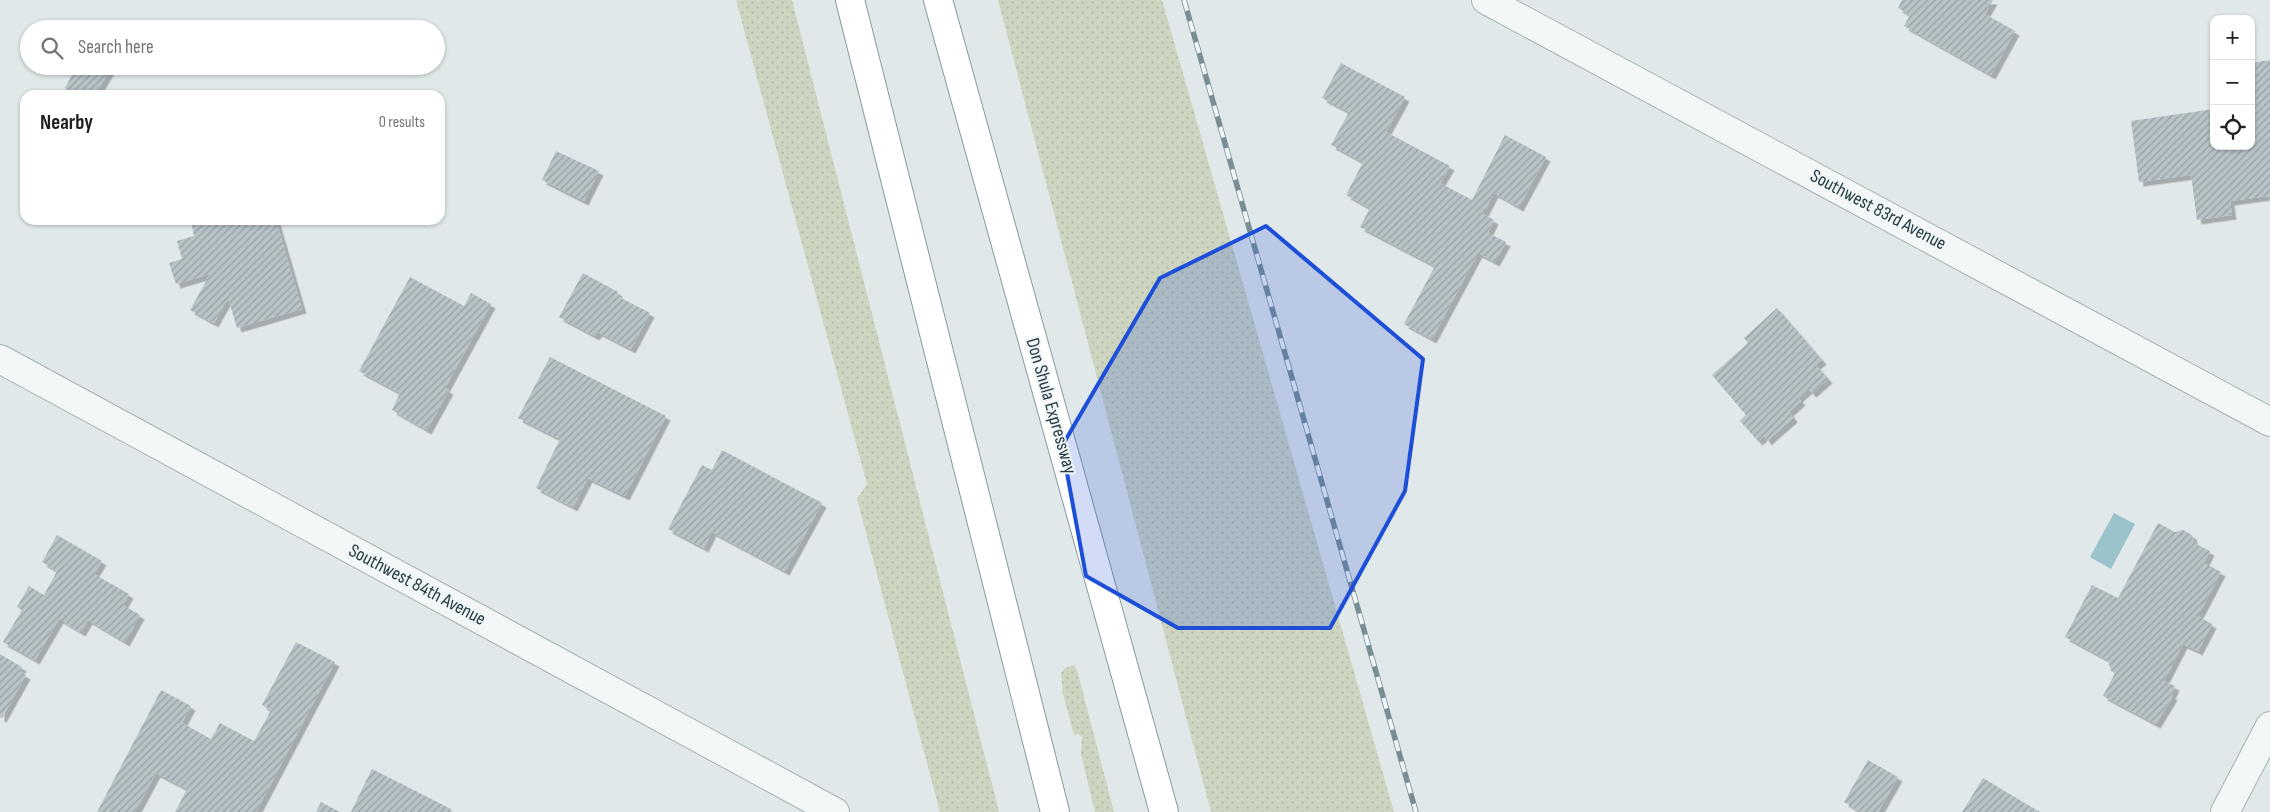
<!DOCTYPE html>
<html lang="en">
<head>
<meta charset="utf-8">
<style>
	body { margin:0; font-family:"Sofia Sans Condensed",sans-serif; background:#f6f6f6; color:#202124 }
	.controls { position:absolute; right:15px; top:15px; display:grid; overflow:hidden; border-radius:10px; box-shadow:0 1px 4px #0004 }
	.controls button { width:45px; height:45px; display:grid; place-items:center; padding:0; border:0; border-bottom:1px solid #e0e0e0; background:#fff; color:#202124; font:25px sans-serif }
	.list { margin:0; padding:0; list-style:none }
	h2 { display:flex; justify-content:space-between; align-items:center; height:65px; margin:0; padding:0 20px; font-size:21px }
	h2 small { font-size:16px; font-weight:400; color:#757577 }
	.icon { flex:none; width:28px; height:28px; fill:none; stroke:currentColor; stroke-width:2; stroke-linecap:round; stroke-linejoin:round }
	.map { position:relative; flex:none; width:2270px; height:812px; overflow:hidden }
	.search { position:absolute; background:#fff; box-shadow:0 1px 4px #0004; left:20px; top:20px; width:425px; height:55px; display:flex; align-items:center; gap:12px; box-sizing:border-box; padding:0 18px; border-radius:28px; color:#757577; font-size:19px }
	.panel { position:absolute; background:#fff; box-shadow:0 1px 4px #0004; left:20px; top:90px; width:425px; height:135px; border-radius:15px }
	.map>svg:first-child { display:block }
	.grass { fill:url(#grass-dots) }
	.water { fill:#9ac3cc }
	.building { fill:url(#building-hatch); filter:url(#shadow) }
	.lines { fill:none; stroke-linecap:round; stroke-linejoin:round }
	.minor-casing { stroke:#a6b1b5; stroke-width:30 }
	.highway-casing { stroke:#879ba2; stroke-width:30 }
	.minor { stroke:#f4f7f8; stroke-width:28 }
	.highway { stroke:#fff; stroke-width:28 }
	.rail-casing { stroke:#798d95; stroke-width:5.5 }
	.rail { stroke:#f0f6f7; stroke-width:4; stroke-dasharray:11; stroke-linecap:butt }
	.marked { fill:#1d4ed8; fill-opacity:0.2; stroke:#1d4ed8; stroke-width:4; stroke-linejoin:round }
	.labels { text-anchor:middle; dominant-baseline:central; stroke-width:4; stroke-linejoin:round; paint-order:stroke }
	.street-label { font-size:19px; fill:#283b43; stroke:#f0f6f7 }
</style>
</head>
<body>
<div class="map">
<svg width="2270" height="812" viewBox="0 0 2270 812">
	<defs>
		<pattern id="grass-dots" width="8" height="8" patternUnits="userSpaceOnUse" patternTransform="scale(1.25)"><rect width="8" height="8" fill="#cdd5c1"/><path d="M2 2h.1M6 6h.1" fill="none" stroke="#b0b8a7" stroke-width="1.8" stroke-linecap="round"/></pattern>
		<pattern id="building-hatch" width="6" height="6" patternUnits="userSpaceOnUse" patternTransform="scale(1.25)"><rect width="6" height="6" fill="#b8c3c8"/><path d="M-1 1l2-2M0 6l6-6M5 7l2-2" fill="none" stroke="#96a0a4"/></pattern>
		<filter id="shadow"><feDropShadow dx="4.5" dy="4.5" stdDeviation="0" flood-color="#0004"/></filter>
	</defs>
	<rect width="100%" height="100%" fill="#e1e8ea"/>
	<g class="grass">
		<path d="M736,0h56l207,812h-59l-83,-313 10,-15z"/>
		<path d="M998,0h164l232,812h-183z"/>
		<path d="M1074,665l3,5 37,142h-19l-14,-58 1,-17 -3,-3 -5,1 -11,-41 -2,-21 4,-5z"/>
	</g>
	<path class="water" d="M2114,513l21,11 -24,45 -21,-12z"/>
	<g class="building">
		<path d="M1902,0h91l-8,14 30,17 -24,44 -87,-49 6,-11 -12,-7z"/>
		<path d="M2270,60v140l-2,-4 -38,5 2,14 -35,5 -6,-45 -52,7 -8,-61 83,-12v37h37v-83z"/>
		<path d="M1341,63l64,34 -19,35 64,34 -10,17 32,17 33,-65 41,22 -27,50 -25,-14 -11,21 11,6 -6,13 18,9 -11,20 -17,-9 -46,86 -28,-15 31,-58 -75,-39 10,-19 -24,-13 17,-33 -32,-17 18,-33 -27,-14z"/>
		<path d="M77,66h35l-17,29h-21l-9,-7z"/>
		<path d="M556,151l43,20 -15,30 -42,-21z"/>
		<path d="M191,220h85l26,89 -65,19 -9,-30 -14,25 -24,-13 20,-36 -34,10 -7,-21 13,-4 -5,-18 17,-5z"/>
		<path d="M583,273l35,19 -1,4 33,17 -19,36 -33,-17 -3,4 -36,-19z"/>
		<path d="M410,277l54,29 7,-13 20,11 -46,84 4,2 -22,40 -35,-20 8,-17 -41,-22z"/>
		<path d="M1777,308l45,52 -6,5 12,14 -16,14 -4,-4 -10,9 3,3 -12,11 4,6 -26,23 -3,-5 -6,5 -18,-20 6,-6 -34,-40 36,-32 -4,-5z"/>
		<path d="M550,357l116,59 -41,80 -37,-18 -15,29 -37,-19 24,-49 -42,-21z"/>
		<path d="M722,450l100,53 -37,68 -73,-39 -8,16 -36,-19 34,-64 10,5z"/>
		<path d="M2158,523l17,9 8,-2 9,5 2,8 16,8 -6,12 17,9 -23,44 14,8 -14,27 -15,-7 -19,37 11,5 -4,9 2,1 -17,28 -53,-28 12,-23 -4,-2 -3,-11 -43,-23 27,-52 26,13z"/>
		<path d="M57,535l45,26 -8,13 35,20 -6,11 17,10 -15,27 -37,-22 -7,12 -22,-13 -24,41 -32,-18 19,-32 -5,-3 12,-21 15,9 13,-24 -15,-9z"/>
		<path d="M296,642l39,20 -79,150h-81l12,-23 -31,-16 -21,39h-38l64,-122 30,16 -9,17 29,16 9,-16 34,18 17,-31 -9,-5z"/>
		<path d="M0,654l22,13 -3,4 7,4 -24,43 -2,-1z"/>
		<path d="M1868,760l30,17 -20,35h-17l-17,-10z"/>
		<path d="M372,769l79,40 -1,3h-99z"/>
		<path d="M1983,778l57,34h-78z"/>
		<path d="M321,802l19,10h-24z"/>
	</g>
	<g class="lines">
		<g class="minor-casing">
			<g id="minor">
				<path d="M1486,0l784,422"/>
				<path d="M0,359l835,453"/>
				<path d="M2225,812l45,-86"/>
			</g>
		</g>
		<g class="highway-casing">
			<g id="highway">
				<path d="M850,0l205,812"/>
				<path d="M938,0l226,812"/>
			</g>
		</g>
		<use href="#minor" class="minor"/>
		<use href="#highway" class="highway"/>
		<g class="rail-casing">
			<path id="rail" d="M1184,0l232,812"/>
		</g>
		<use href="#rail" class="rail"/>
	</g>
	<path class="marked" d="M1266,226l157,133 -18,132 -75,137h-152l-92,-52 -24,-130 98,-168z"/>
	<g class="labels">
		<g class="street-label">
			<text transform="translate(1878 210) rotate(28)">Southwest 83rd Avenue</text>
			<text transform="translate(1051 406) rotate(74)">Don Shula Expressway</text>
			<text transform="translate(417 585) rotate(28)">Southwest 84th Avenue</text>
		</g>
	</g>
</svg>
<div class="controls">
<button>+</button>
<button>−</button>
<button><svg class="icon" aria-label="locate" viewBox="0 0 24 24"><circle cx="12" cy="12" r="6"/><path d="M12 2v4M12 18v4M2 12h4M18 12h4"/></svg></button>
</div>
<div class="search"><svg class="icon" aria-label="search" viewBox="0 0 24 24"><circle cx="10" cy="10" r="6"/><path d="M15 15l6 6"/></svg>Search here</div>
<section class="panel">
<h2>Nearby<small>0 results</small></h2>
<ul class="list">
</ul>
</section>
</div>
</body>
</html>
